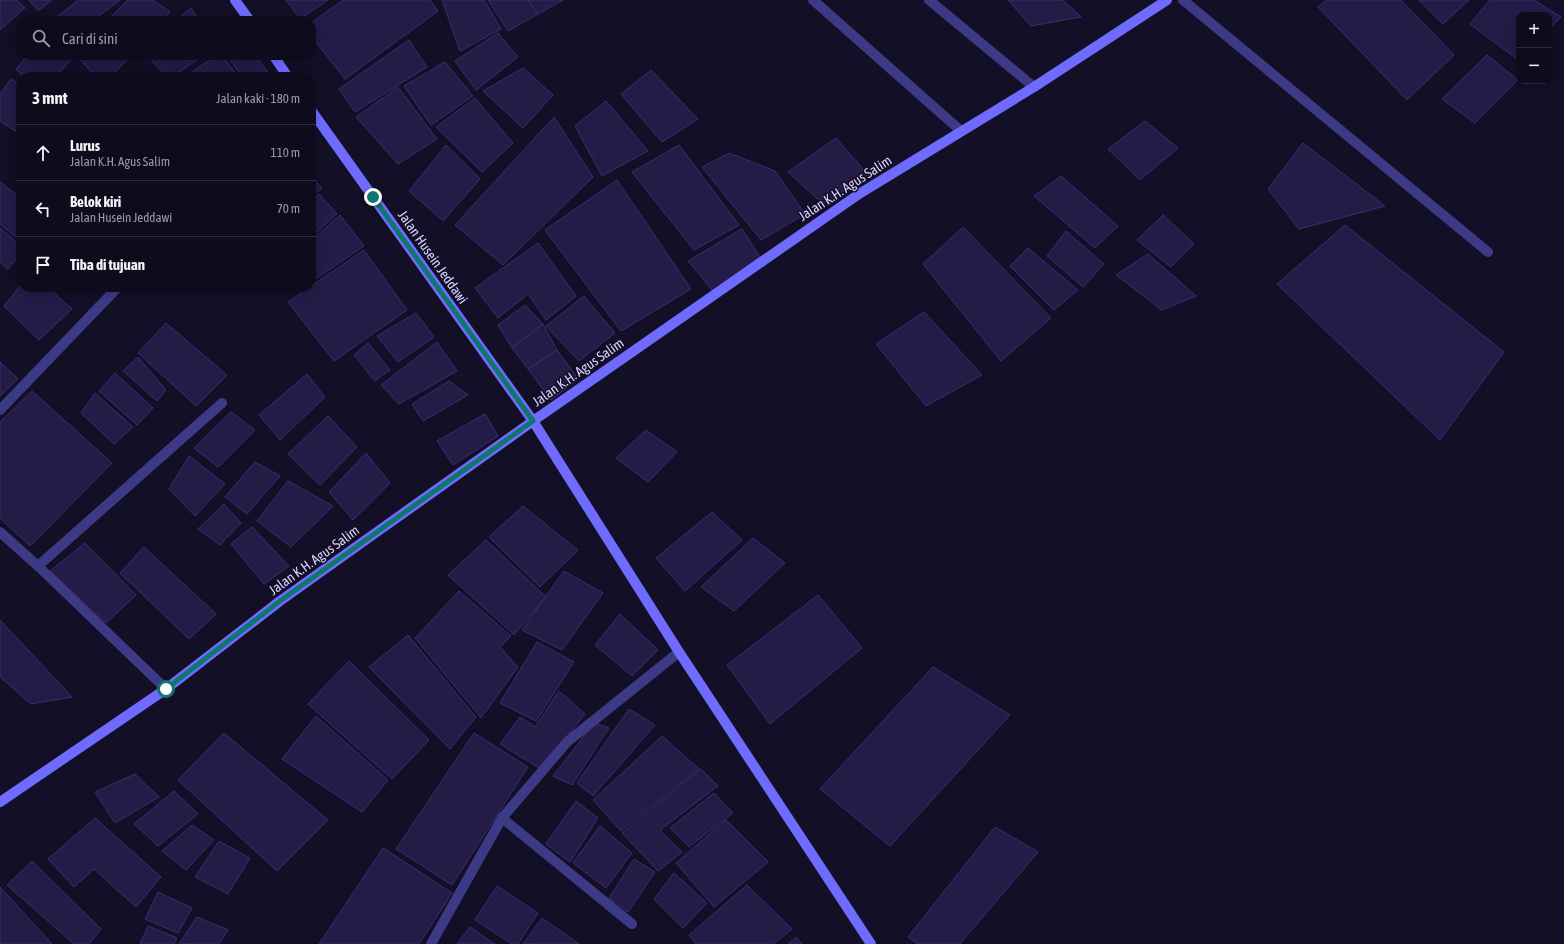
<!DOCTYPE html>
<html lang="id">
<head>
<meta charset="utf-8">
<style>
	body { margin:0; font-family:"Asap Condensed",sans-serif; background:#171425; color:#f1f3f6 }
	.controls { position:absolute; right:12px; top:12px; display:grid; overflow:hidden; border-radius:8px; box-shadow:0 2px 10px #0003 }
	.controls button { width:36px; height:36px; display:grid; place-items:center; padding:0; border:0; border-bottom:1px solid #2e2b3b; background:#0e0b1c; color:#f1f3f6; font:20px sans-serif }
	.stop { position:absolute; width:12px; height:12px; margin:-9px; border:3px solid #0f766e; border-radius:50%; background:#fff }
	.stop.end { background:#0f766e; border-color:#fff; box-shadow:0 1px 4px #0008 }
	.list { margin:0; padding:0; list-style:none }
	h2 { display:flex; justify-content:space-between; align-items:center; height:52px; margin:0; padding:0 16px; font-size:17px }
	h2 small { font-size:13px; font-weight:400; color:#9b9ba3 }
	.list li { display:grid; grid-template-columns:26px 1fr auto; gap:12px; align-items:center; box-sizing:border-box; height:56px; padding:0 16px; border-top:1px solid #2e2b3b }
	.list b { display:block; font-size:15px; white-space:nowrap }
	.list p { margin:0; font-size:13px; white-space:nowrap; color:#9b9ba3 }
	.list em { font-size:13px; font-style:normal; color:#9b9ba3 }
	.icon { flex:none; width:22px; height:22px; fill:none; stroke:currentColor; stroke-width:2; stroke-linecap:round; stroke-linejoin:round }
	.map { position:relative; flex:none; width:1564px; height:944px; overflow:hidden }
	.search { position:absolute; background:#0e0b1c; box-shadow:0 2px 10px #0003; left:16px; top:16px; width:300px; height:44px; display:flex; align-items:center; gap:10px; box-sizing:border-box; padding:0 14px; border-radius:16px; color:#9b9ba3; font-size:15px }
	.panel { position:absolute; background:#0e0b1c; box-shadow:0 2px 10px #0003; left:16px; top:72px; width:300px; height:220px; border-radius:16px }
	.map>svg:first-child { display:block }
	.building { fill:#241b47; stroke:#3b2d73 }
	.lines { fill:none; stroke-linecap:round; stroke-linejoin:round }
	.lane { stroke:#3d3a85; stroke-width:10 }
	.street { stroke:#3d3a85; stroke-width:10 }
	.secondary { stroke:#6f6bff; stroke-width:10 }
	.route { stroke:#0f766e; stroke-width:5 }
	.labels { text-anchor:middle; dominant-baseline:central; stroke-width:3; stroke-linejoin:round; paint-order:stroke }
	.street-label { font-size:14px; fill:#d9d4ff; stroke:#130f26 }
</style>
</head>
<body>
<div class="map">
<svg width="1564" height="944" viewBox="0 0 1564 944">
	<rect width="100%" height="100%" fill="#130f26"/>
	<g class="building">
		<path d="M0,0h17l8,8 -25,22z"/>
		<path d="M29,0h23l-14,11z"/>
		<path d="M78,0h42l-25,19 3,2h-46z"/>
		<path d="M128,0h25l17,12 -8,9h-55z"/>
		<path d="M286,0h42l-28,19z"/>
		<path d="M343,0h87l8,11 -93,68 -34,-43v-13z"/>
		<path d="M442,0h42l17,29 -41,22z"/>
		<path d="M488,0h40l10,14 -30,17z"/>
		<path d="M528,0h35l-25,14z"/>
		<path d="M1008,0h55l18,17 -50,9z"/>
		<path d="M1326,0h75l53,55 -47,45 -89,-93z"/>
		<path d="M1419,0h50l-26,24z"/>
		<path d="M1490,0h44l27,17 -12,12v-14h-30v42l-2,2 -47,-35z"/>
		<path d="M191,8l9,13h-25z"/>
		<path d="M498,33l20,24 -42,33 -21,-29z"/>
		<path d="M409,40l18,27 -72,45 -16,-23z"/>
		<path d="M28,55h47l-19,22h-32l-8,-8z"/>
		<path d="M76,55h55l-20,22h-15z"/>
		<path d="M147,55h57l-32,22h-5z"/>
		<path d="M217,55h5l16,22h-53z"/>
		<path d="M226,55h29l12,16 -9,6h-15z"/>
		<path d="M1487,55l31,25 -43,43 -33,-24z"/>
		<path d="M445,62l28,34 -42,29 -27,-39z"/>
		<path d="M523,68l30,27 -30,33 -40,-37z"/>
		<path d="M651,70l47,49 -36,23 -41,-48z"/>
		<path d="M79,73l3,4h-8z"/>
		<path d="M11,79l10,7v37l-6,8 -15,-10v-27z"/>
		<path d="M398,87l39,52 -39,25 -42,-47z"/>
		<path d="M475,98l38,45 -31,29 -46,-45z"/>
		<path d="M606,101l42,50 -46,25 -27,-50z"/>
		<path d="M554,117l39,60 -90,88 -48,-40z"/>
		<path d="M1145,121l33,27 -38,32 -32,-31z"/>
		<path d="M836,138l33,38 -46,28 -35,-32z"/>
		<path d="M1303,143l82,63 -86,23 -31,-40z"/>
		<path d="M446,145l34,34 -37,42 -34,-30z"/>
		<path d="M679,145l60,80 -45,25 -62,-78z"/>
		<path d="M729,153l46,18 30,43 -44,26 -59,-73z"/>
		<path d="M311,176l11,12 -11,9z"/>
		<path d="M1061,176l57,50 -23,22 -61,-52z"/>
		<path d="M617,180l74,109 -70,42 -76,-101z"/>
		<path d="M0,182l21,16 -1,43 -20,-17z"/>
		<path d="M319,194l18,20 -26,23v-37z"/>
		<path d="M340,215l24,31 -53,36v-41z"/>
		<path d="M1163,215l31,29 -23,23 -34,-27z"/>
		<path d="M1345,225l159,127 -64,88 -163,-156z"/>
		<path d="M963,227l88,91 -50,43 -78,-97z"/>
		<path d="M0,228l21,18v8l-13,15 -8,-7z"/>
		<path d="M742,229l18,28 -47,34 -25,-30z"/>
		<path d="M1066,231l38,33 -21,23 -36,-31z"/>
		<path d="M538,243l38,53 -30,24 -18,-26 -30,24 -23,-30z"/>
		<path d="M1028,248l50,42 -24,20 -44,-44z"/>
		<path d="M364,250l43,60 -73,51 -46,-59z"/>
		<path d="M1148,254l48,42 -34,14 -46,-35z"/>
		<path d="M21,285v2h26l25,22 -33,31 -35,-34z"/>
		<path d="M584,296l31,37 -36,28 -33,-35z"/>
		<path d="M525,305l18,19 -31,24 -14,-23z"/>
		<path d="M924,312l58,63 -56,31 -50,-62z"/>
		<path d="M416,313l18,24 -36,25 -21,-26z"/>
		<path d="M166,323l61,52 -31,31 -58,-53z"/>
		<path d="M543,324l14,26 -29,19 -16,-21z"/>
		<path d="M437,342l20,29 -58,33 -18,-19z"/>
		<path d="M368,343l22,27 -15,11 -21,-26z"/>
		<path d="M557,350l21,29 -27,21 -23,-31z"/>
		<path d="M138,357l28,33 -9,11 -34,-30z"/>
		<path d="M0,362l18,17 -18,17z"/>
		<path d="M115,373l38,35 -16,17 -38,-34z"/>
		<path d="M307,374l18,23 -45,43 -21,-25z"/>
		<path d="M449,381l19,14 -45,26 -11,-17z"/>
		<path d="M32,391l80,72 -82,83 -30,-28v-96z"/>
		<path d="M95,393l38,34 -19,17 -33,-31z"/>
		<path d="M231,412l24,18 -37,37 -24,-19z"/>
		<path d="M485,414l13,22 -45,29 -16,-24z"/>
		<path d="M328,416l29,31 -37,38 -32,-31z"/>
		<path d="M646,430l31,22 -29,30 -32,-24z"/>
		<path d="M366,453l24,30 -37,37 -24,-28z"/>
		<path d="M189,456l36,28 -30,32 -26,-27z"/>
		<path d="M255,462l25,14 -33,38 -22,-17z"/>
		<path d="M288,481l45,25 -42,41 -34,-26z"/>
		<path d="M224,504l17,19 -21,22 -22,-16z"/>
		<path d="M523,506l55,44 -38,37 -51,-50z"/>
		<path d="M712,512l30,28 -57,51 -29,-33z"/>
		<path d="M252,527l37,39 -25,18 -33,-40z"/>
		<path d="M753,538l32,25 -51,48 -33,-24z"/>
		<path d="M486,540l60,57 -32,38 -66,-60z"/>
		<path d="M85,543l51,52 -30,28 -56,-52z"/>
		<path d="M144,547l72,67 -27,25 -69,-66z"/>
		<path d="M564,571l39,22 -41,57 -40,-20z"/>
		<path d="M459,591l52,45 -11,11 18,20 -37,51 -66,-80z"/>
		<path d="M818,595l44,53 -92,76 -43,-59z"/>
		<path d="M620,614l38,36 -26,26 -37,-31z"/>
		<path d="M0,620l72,77 -41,7 -31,-27z"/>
		<path d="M408,635l68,82 -26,32 -81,-82z"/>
		<path d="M537,642l37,20 -38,59 -36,-18z"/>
		<path d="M349,661l80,79 -37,39 -84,-75z"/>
		<path d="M933,667l77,48 -120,131 -70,-57z"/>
		<path d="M559,691l26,23 -44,55 -41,-25 20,-27 15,10z"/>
		<path d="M629,709l26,16 -62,71 -16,-13z"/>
		<path d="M316,716l72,64 -26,32 -80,-53z"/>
		<path d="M594,723l15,5 -37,57 -19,-9z"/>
		<path d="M224,733l104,87 -51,51 -99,-91z"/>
		<path d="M474,733l54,34 -76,118 -56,-36z"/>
		<path d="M662,736l37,33 -78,62 -28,-31z"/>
		<path d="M701,769l17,17 -58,44 22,22 -24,19 -36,-38z"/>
		<path d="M135,774l24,23 -44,26 -20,-31z"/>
		<path d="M174,791l24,23 -40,32 -24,-22z"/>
		<path d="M714,793l19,20 -44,34 -19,-19z"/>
		<path d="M576,801l22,17 -28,44 -24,-18z"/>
		<path d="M95,818l66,59 -25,30 -42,-38 -20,18 -26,-28z"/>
		<path d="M726,820l42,42 -54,45 -38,-44z"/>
		<path d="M192,825l22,15 -28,30 -24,-19z"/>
		<path d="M600,826l32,27 -26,35 -33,-25z"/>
		<path d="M995,827l43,25 -78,92h-42l-10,-7z"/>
		<path d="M219,841l31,17 -22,36 -33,-17z"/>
		<path d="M383,848l69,45 -33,51h-100z"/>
		<path d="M634,859l21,13 -27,40 -19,-14z"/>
		<path d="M32,861l69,68 -12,15h-15l-67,-59z"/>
		<path d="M674,873l33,30 -24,25 -29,-29z"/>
		<path d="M747,885l45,44 -19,15h-77l-7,-9z"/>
		<path d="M497,886l41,27 -20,31h-6l-37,-24z"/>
		<path d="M0,887l52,57h-52z"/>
		<path d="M158,892l34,16 -14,25 -33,-14z"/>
		<path d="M197,917l31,13 -9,14h-40z"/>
		<path d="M542,918l37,26h-56z"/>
		<path d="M148,926l29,12 -3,6h-34z"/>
		<path d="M470,927l25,17h-38z"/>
		<path d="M796,937l6,7h-14z"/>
	</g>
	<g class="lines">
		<path class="lane" d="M1183,0l305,252"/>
		<g class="street">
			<path d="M813,0l148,131"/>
			<path d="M929,0l105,87"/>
			<path d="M0,410l118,-123"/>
			<path d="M0,532l38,34"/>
			<path d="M166,689l-128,-123 184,-163"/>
			<path d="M502,818l130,106"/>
			<path d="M431,944l71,-126 65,-76 112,-90"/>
		</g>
		<g class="secondary">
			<path d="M235,0l15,21"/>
			<path d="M273,55l15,22"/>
			<path d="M311,110l222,311 146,231 192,292"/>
			<path d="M0,802l166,-113 114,-88 101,-72 152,-108 326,-227 175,-107 133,-87"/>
		</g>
	</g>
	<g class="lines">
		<path class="route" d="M166,689l114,-88 253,-180 -160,-224"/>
	</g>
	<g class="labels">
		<g class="street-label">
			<text transform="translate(845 188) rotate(-33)">Jalan K.H. Agus Salim</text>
			<text transform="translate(433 257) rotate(55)">Jalan Husein Jeddawi</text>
			<text transform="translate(578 372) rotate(-35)">Jalan K.H. Agus Salim</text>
			<text transform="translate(314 560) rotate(-36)">Jalan K.H. Agus Salim</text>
		</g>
	</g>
</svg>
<div class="controls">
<button>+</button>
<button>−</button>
</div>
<div class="stop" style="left:166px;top:689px"></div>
<div class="stop end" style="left:373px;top:197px"></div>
<div class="search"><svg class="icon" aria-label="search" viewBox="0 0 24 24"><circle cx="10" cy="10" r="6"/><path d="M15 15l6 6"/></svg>Cari di sini</div>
<section class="panel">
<h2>3 mnt<small>Jalan kaki · 180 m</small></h2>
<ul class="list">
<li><svg class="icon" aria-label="ahead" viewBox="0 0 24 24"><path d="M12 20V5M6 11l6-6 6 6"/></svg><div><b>Lurus</b><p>Jalan K.H. Agus Salim</p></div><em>110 m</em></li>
<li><svg class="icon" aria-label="left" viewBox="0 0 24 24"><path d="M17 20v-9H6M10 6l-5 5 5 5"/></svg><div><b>Belok kiri</b><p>Jalan Husein Jeddawi</p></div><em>70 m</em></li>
<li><svg class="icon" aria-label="arrive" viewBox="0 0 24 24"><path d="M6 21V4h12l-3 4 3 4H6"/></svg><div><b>Tiba di tujuan</b></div></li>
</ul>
</section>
</div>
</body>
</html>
